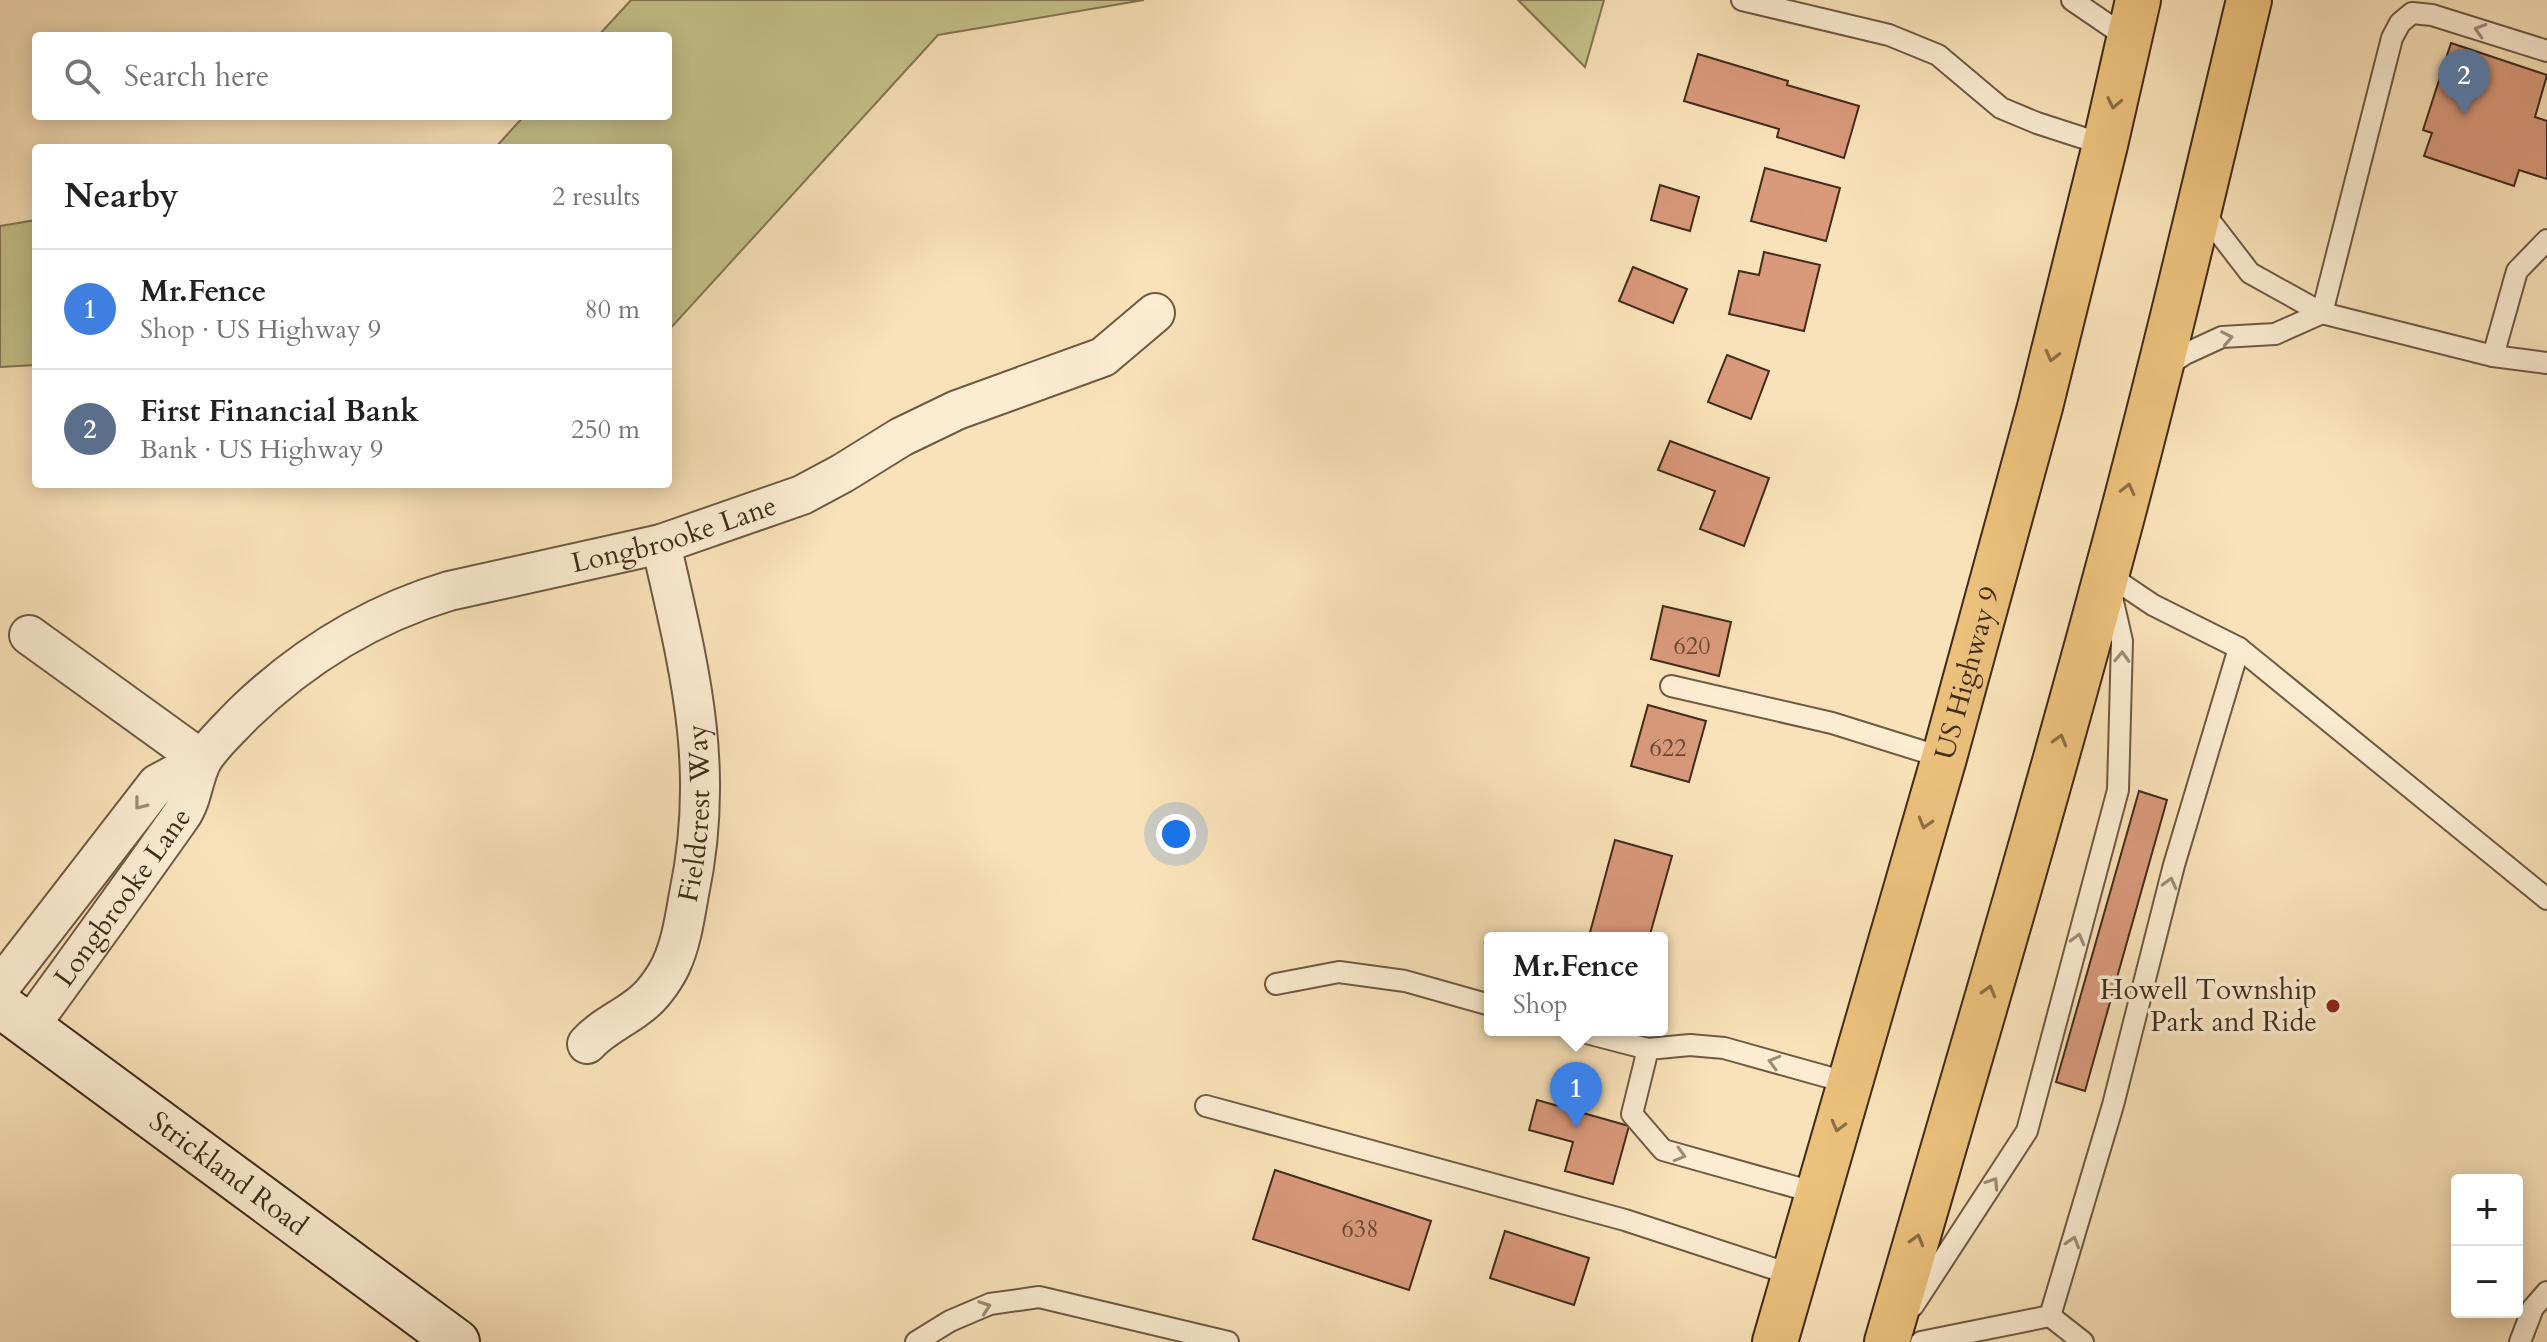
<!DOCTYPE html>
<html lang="en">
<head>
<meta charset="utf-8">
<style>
	body { margin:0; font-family:Cardo,serif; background:#f2f2f2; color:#202124 }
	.controls { position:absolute; right:24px; bottom:24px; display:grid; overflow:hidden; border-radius:8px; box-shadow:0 4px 20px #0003 }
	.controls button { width:72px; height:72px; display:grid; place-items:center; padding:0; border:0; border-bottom:2px solid #e0e0e0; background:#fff; color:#202124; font:40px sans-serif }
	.you { position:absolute; left:1176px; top:834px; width:28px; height:28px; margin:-20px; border:6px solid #fff; border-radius:50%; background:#1a73e8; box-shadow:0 0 0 12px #1a73e833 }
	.badge { display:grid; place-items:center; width:52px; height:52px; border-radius:50%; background:#8f2418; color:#fff; font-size:26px; font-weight:700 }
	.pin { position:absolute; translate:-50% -66px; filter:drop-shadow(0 2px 4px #0008) }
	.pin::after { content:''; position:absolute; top:42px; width:28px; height:24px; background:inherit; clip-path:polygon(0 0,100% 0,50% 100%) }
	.popup { position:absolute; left:1484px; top:932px; width:184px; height:104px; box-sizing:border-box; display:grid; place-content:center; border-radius:8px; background:#fff; filter:drop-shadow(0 2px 6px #0005); font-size:26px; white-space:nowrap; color:#757577 }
	.popup b { font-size:30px; color:#202124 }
	.popup::after { content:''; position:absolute; left:50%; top:100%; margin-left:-16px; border:16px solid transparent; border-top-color:#fff }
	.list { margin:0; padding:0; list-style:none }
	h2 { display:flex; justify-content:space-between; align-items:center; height:104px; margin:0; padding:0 32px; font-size:34px }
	h2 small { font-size:26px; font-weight:400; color:#757577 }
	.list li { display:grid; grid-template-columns:52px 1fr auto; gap:24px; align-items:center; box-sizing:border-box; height:120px; padding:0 32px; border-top:2px solid #e0e0e0 }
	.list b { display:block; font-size:30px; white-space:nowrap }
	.list p { margin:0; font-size:26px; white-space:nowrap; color:#757577 }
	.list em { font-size:26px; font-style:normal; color:#757577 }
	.icon { flex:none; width:44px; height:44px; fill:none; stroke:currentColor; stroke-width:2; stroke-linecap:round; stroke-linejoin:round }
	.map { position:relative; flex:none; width:2547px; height:1342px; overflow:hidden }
	.search { position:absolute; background:#fff; box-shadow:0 4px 20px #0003; left:32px; top:32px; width:640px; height:88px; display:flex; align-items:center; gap:20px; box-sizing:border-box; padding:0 28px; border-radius:8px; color:#757577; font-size:30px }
	.panel { position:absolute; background:#fff; box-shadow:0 4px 20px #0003; left:32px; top:144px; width:640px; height:344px; border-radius:8px }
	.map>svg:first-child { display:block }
	.green { fill:#c5c18a; stroke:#837652; stroke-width:2 }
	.building { fill:#d9997b; stroke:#412b1a; stroke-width:2 }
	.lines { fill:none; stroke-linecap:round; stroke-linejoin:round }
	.lane-casing { stroke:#6f5942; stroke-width:24 }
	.street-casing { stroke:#6f5942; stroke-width:42 }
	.secondary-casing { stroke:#412b1a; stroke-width:48 }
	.highway-casing { stroke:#412b1a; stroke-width:48 }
	.lane { stroke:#fbecd2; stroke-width:20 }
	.street { stroke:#fbecd2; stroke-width:38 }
	.secondary { stroke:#fbecd2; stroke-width:44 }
	.highway { stroke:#ecc17c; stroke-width:44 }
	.oneway { stroke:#9e8c76 }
	.oneway2 { stroke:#8e6e46 }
	.poi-dot { fill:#8f2418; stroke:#fbecd2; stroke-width:3 }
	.labels { text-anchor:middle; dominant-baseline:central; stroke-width:7; stroke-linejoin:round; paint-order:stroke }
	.number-label { font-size:24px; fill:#674632 }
	.street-label { font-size:28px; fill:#412b1a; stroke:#fbecd2 }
	.poi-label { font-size:28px; fill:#412b1a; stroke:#fbecd2; text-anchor:end }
</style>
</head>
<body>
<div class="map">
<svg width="2547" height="1342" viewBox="0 0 2547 1342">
	<rect width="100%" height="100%" fill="#f9e2b9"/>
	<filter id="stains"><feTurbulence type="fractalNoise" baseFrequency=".0025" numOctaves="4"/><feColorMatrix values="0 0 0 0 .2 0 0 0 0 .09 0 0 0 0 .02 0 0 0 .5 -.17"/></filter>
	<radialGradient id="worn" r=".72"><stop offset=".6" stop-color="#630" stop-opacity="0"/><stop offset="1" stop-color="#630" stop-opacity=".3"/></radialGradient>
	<g class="green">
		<path d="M631,0h513l-206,35 -270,296v-183h-173l29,-32h144v-80h-70z"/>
		<path d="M1518,0h86l-19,67z"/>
		<path d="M36,220v145l-36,2v-141z"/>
	</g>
	<g class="building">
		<path d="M2451,43l96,32 -12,42 12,4v58l-28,-9 -5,16 -90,-30 8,-23 -9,-3z"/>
		<path d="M1698,54l90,27 -1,4 72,21 -15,52 -67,-21 2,-8 -95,-28z"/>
		<path d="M1765,168l75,20 -14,53 -75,-20z"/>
		<path d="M1660,185l39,12 -9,34 -39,-11z"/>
		<path d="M1764,252l56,13 -16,66 -75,-17 10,-43 20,4z"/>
		<path d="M1633,267l54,22 -14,34 -54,-22z"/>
		<path d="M1727,355l42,16 -18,48 -43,-17z"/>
		<path d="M1670,441l99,37 -25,68 -44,-17 15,-38 -57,-21z"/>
		<path d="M1663,606l68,16 -12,54 -68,-17z"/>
		<path d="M1648,705l58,16 -17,61 -58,-16z"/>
		<path d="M2139,791l28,9 -82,291 -29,-9z"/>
		<path d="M1615,840l57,16 -23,82 -60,-2z"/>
		<path d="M1537,1100l92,26 -16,58 -48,-13 8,-29 -44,-12z"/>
		<path d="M1275,1170l156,51 -22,69 -156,-51z"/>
		<path d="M1505,1231l84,27 -15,47 -84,-27z"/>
	</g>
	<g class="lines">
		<g class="lane-casing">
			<g id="lane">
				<path d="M1742,0l147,35 49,20 63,53 36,15 68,22"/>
				<path d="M2072,0l57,39"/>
				<path d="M2200,208l50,65 72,40 171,43 54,7"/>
				<path d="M2322,313l70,-275 8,-15 12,-10 20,2 115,36"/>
				<path d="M2493,356l24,-85 30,-31"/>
				<path d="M2164,368l21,-14 37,-17 53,-3 47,-21"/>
				<path d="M2107,574l46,31 86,43 308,251"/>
				<path d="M1671,686l161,37 112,35"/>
				<path d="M1276,984l63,-12 66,9 85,24"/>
				<path d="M1575,1030l73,19"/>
				<path d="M1206,1106l419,114 171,56"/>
				<path d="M1820,1194l-157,-44 -31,-36 16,-65 42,-4 34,3 125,35"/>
				<path d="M1913,1306l114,-175 91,-341 4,-149 -11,-48"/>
				<path d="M2050,1316l63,-211 61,-240 65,-217"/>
				<path d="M916,1342l34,-21 40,-17 49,-7 189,45"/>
				<path d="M1921,1342l129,-26 33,26"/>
				<path d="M2520,1342l13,-34 14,-16"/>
			</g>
		</g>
		<g class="street-casing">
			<g id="street">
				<path d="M29,635l173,125"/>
				<path d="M0,987l157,-203 45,-24"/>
				<path id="s1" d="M29,1027c51,-70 102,-140 152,-211 12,-17 12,-40 22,-57 10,-16 27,-31 40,-45 60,-58 126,-99 206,-123l212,-47 141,-49 41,-22 58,-36 56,-27 146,-53 52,-44"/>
				<path id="s2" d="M587,1044c17,-19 41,-27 59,-44 9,-8 20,-24 25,-35 10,-21 14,-48 18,-71 27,-127 0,-227 -28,-350"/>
			</g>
		</g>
		<g class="secondary-casing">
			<g id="secondary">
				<path id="s3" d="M0,1005l457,337"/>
			</g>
		</g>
		<g class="highway-casing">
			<g id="highway">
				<path id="s4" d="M1775,1342l169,-584 96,-351 65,-262 33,-145"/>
				<path d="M1887,1342c74,-255 150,-509 219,-766 52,-191 97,-383 143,-576"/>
			</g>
		</g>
		<use href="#lane" class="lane"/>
		<use href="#street" class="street"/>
		<use href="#secondary" class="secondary"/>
		<use href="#highway" class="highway"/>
	</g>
	<defs><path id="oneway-chevron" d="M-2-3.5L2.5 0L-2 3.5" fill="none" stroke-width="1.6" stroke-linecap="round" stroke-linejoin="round" transform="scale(2)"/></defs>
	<g class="oneway">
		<use href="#oneway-chevron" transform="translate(2480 30) rotate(-163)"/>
		<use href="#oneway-chevron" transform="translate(2227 338) rotate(-11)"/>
		<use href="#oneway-chevron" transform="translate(2122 657) rotate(-88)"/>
		<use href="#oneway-chevron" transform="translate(140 804) rotate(128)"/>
		<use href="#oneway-chevron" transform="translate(2170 883) rotate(-75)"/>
		<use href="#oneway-chevron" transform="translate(2078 939) rotate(-75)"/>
		<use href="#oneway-chevron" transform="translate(1774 1062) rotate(-164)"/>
		<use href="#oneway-chevron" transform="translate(1680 1155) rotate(16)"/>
		<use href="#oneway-chevron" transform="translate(1993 1183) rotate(-57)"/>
		<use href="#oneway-chevron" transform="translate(2073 1242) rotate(-73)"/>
		<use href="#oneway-chevron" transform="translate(985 1307) rotate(-19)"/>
	</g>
	<g class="oneway2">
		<use href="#oneway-chevron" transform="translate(2114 103) rotate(102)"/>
		<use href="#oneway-chevron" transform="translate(2052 356) rotate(104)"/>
		<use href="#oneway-chevron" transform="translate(2128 489) rotate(-76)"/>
		<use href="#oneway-chevron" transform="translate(2060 740) rotate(-74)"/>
		<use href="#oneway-chevron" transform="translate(1925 823) rotate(106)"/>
		<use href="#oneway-chevron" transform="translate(1989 991) rotate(-74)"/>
		<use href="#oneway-chevron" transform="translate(1838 1126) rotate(105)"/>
		<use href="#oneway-chevron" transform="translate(1917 1240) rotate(-74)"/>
	</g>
	<circle class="poi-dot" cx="2333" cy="1006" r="8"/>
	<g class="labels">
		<g class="number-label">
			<text x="1692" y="646">620</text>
			<text x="1668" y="748">622</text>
			<text x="1360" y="1229">638</text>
		</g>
		<g class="street-label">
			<text stroke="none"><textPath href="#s1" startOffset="856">Longbrooke Lane</textPath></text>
			<text stroke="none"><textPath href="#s4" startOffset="696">US Highway 9</textPath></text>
			<text stroke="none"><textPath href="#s2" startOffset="272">Fieldcrest Way</textPath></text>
			<text stroke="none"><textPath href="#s1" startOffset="160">Longbrooke Lane</textPath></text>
			<text stroke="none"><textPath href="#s3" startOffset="284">Strickland Road</textPath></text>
		</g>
		<g class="poi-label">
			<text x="2317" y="990">Howell Township<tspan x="2317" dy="32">Park and Ride</tspan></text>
		</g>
	</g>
	<rect width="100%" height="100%" filter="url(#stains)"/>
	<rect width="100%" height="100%" fill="url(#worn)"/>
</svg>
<div class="controls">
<button>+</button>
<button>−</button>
</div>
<div class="you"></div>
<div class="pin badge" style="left:1576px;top:1128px;background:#3f7fe0">1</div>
<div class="popup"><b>Mr.Fence</b>Shop</div>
<div class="pin badge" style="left:2464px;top:115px;background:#5c6f8a">2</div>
<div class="search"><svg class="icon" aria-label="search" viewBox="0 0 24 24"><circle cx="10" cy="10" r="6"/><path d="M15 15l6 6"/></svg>Search here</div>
<section class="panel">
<h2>Nearby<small>2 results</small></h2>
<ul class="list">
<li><span class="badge" style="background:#3f7fe0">1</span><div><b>Mr.Fence</b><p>Shop · US Highway 9</p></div><em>80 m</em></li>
<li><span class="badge" style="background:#5c6f8a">2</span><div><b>First Financial Bank</b><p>Bank · US Highway 9</p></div><em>250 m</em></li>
</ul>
</section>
</div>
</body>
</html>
